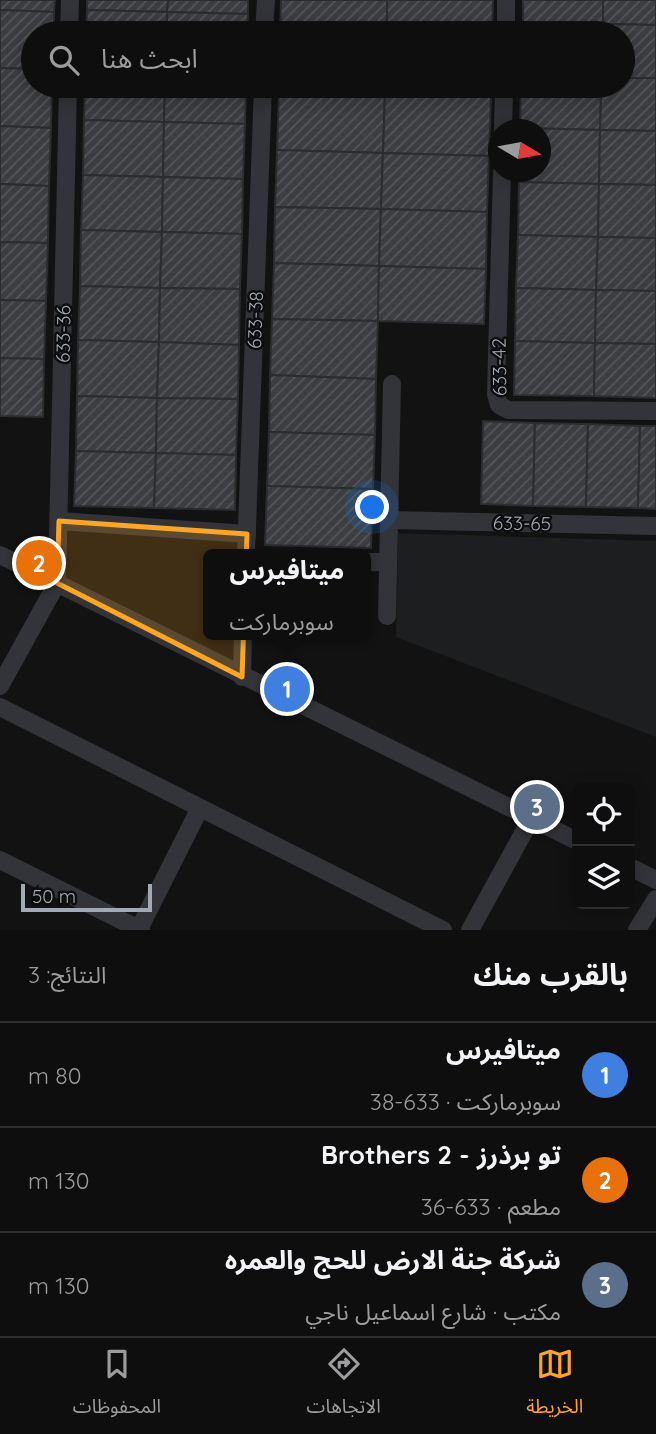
<!DOCTYPE html>
<html lang="ar">
<head>
<meta charset="utf-8">
<style>
	body { margin:0; font-family:Quicksand,"Noto Sans Arabic",sans-serif; background:#1c1c1c; color:#f1f3f6; direction:rtl }
	.controls { position:absolute; right:21px; bottom:21px; display:grid; overflow:hidden; border-radius:10px; box-shadow:0 4px 18px #0003 }
	.controls button { width:63px; height:63px; display:grid; place-items:center; padding:0; border:0; border-bottom:2px solid #2e2e2e; background:#0e0e0e; color:#f1f3f6; font:35px sans-serif }
	.compass { position:absolute; left:488px; top:119px; width:63px; height:63px; border-radius:50%; background:#0e0e0e; box-shadow:0 4px 18px #0003; rotate:100deg }
	.scale { position:absolute; left:21px; bottom:18px; width:131px; box-sizing:border-box; padding-left:7px; border:4px solid #a2a9b5; border-top:0; font-size:19px; line-height:24px; white-space:nowrap; color:#a2a9b5; -webkit-text-stroke:5px #0d0d0e; paint-order:stroke }
	.you { position:absolute; left:373px; top:508px; width:24px; height:24px; margin:-18px; border:5px solid #fff; border-radius:50%; background:#1a73e8; box-shadow:0 0 0 10px #1a73e833 }
	.badge { display:grid; place-items:center; width:46px; height:46px; border-radius:50%; background:#ffa51e; color:#fff; font-size:23px; font-weight:700 }
	.pin { position:absolute; translate:-50% -50%; border:4px solid #fff; box-shadow:0 2px 7px #0006 }
	.popup { position:absolute; left:203px; top:549px; width:168px; height:91px; box-sizing:border-box; display:grid; place-content:center; border-radius:10px; background:#0e0e0e; filter:drop-shadow(0 2px 5px #0005); font-size:23px; white-space:nowrap; color:#9b9c9e }
	.popup b { font-size:26px; color:#f1f3f6 }
	.popup::after { content:''; position:absolute; left:50%; top:100%; margin-left:-14px; border:14px solid transparent; border-top-color:#0e0e0e }
	.list { margin:0; padding:0; list-style:none }
	h2 { display:flex; justify-content:space-between; align-items:center; height:91px; margin:0; padding:0 28px; font-size:30px }
	h2 small { font-size:23px; font-weight:400; color:#9b9c9e }
	.list li { display:grid; grid-template-columns:46px 1fr auto; gap:21px; align-items:center; box-sizing:border-box; height:105px; padding:0 28px; border-top:2px solid #2e2e2e }
	.list b { display:block; font-size:26px; white-space:nowrap }
	.list p { margin:0; font-size:23px; white-space:nowrap; color:#9b9c9e }
	.list em { font-size:23px; font-style:normal; color:#9b9c9e }
	.icon { flex:none; width:38px; height:38px; fill:none; stroke:currentColor; stroke-width:2; stroke-linecap:round; stroke-linejoin:round }
	.map { position:relative; flex:none; width:656px; height:930px; overflow:hidden; direction:ltr }
	.search { position:absolute; background:#0e0e0e; box-shadow:0 4px 18px #0003; left:21px; right:21px; top:21px; height:77px; display:flex; align-items:center; gap:18px; box-sizing:border-box; padding:0 24px; border-radius:38px; color:#9b9c9e; font-size:26px }
	.sheet { height:406px; background:#0e0e0e }
	nav { display:flex; justify-content:space-around; align-items:center; box-sizing:border-box; height:98px; border-top:2px solid #2e2e2e; background:#0e0e0e; font-size:19px; color:#9b9c9e }
	nav a { display:grid; justify-items:center; gap:4px }
	nav .on { color:#ffa51e }
	.map>svg:first-child { display:block }
	.built { fill:#1d1e20 }
	.building { fill:url(#building-hatch); stroke:#2b2c2f; stroke-width:2 }
	.lines { fill:none; stroke-linecap:round; stroke-linejoin:round }
	.minor { stroke:#323439; stroke-width:18 }
	.marked { fill:#ffa51e; fill-opacity:0.2; stroke:#ffa51e; stroke-width:5; stroke-linejoin:round }
	.labels { text-anchor:middle; dominant-baseline:central; stroke-width:5; stroke-linejoin:round; paint-order:stroke }
	.street-label { font-size:19px; fill:#a2a9b5; stroke:#0d0d0e }
</style>
</head>
<body>
<div class="map">
<svg width="656" height="930" viewBox="0 0 656 930">
	<defs>
		<pattern id="building-hatch" width="6" height="6" patternUnits="userSpaceOnUse" patternTransform="scale(1.75)"><rect width="6" height="6" fill="#3b3d41"/><path d="M-1 1l2-2M0 6l6-6M5 7l2-2" fill="none" stroke="#54565a"/></pattern>
	</defs>
	<rect width="100%" height="100%" fill="#121213"/>
	<path class="built" d="M398,533l258,8v196l-260,-100z"/>
	<g class="building">
		<path d="M0,0h55l-1,12 -54,-2z"/>
		<path d="M87,0h81l-1,12 -80,-2z"/>
		<path d="M168,0h80v14l-81,-2z"/>
		<path d="M281,0h106v33h-107z"/>
		<path d="M387,0h106l-1,33h-105z"/>
		<path d="M523,0h80v24l-80,-2z"/>
		<path d="M603,0h53v25l-53,-1z"/>
		<path d="M0,10l54,2v21h-21v36l-33,-1z"/>
		<path d="M87,10l80,2v21h-81z"/>
		<path d="M167,12l81,2 -1,19h-80z"/>
		<path d="M523,22l80,2v9h-80z"/>
		<path d="M603,24l53,1v53h-33v-45h-20z"/>
		<path d="M0,68l33,1v17h19l-1,42 -51,-2z"/>
		<path d="M623,78h33v53l-56,-1 1,-44h22z"/>
		<path d="M85,86h80l-1,36 -80,-2z"/>
		<path d="M165,86h81l-1,38 -81,-2z"/>
		<path d="M279,86h106v7l-106,-3z"/>
		<path d="M385,86h106v10l-106,-3z"/>
		<path d="M521,86h80l-1,44 -80,-2z"/>
		<path d="M279,90l106,3 -2,60 -106,-3z"/>
		<path d="M385,93l106,3 -2,60 -106,-3z"/>
		<path d="M84,120l80,2 -1,55 -80,-2z"/>
		<path d="M164,122l81,2 -2,55 -80,-2z"/>
		<path d="M0,126l51,2 -2,58 -49,-2z"/>
		<path d="M520,128l80,2 -1,54 -80,-2v-10h21v-42z"/>
		<path d="M600,130l56,1v54l-57,-1z"/>
		<path d="M277,150l106,3 -2,56 -106,-2z"/>
		<path d="M383,153l106,3 -2,56 -106,-3z"/>
		<path d="M83,175l80,2 -1,55 -81,-2z"/>
		<path d="M163,177l80,2 -1,55 -80,-2z"/>
		<path d="M519,182l80,2 -1,53 -80,-2z"/>
		<path d="M0,184l49,2 -1,57 -48,-1z"/>
		<path d="M599,184l57,1v53l-58,-1z"/>
		<path d="M275,207l106,2 -2,57 -105,-3z"/>
		<path d="M381,209l106,3 -1,57 -107,-3z"/>
		<path d="M81,230l81,2 -2,56 -80,-2z"/>
		<path d="M162,232l80,2 -2,55 -80,-1z"/>
		<path d="M518,235l80,2 -2,53 -80,-2z"/>
		<path d="M598,237l58,1v53l-60,-1z"/>
		<path d="M0,242l48,1 -2,58 -46,-1z"/>
		<path d="M274,263l105,3 -1,55 -106,-2z"/>
		<path d="M379,266l107,3 -2,55 -106,-3z"/>
		<path d="M80,286l80,2 -1,54 -81,-2z"/>
		<path d="M160,288l80,1 -1,56 -80,-3z"/>
		<path d="M516,288l80,2 -1,53 -80,-2z"/>
		<path d="M596,290l60,1v53l-61,-1z"/>
		<path d="M0,300l46,1 -2,58 -44,-1z"/>
		<path d="M272,319l106,2 -2,58 -106,-4z"/>
		<path d="M78,340l81,2 -2,56 -80,-2z"/>
		<path d="M515,341l80,2 -1,53 -80,-1z"/>
		<path d="M159,342l80,3 -1,54 -81,-1z"/>
		<path d="M595,343l61,1v54l-62,-2z"/>
		<path d="M0,358l44,1 -1,58 -43,-1z"/>
		<path d="M270,375l106,4 -1,56 -106,-3z"/>
		<path d="M77,396l80,2 -1,55 -80,-2z"/>
		<path d="M157,398l81,1 -2,56 -80,-2z"/>
		<path d="M483,421l52,2 -2,83 -52,-2z"/>
		<path d="M535,423l53,1 -2,83 -53,-1z"/>
		<path d="M588,424l52,2 -2,82 -52,-1z"/>
		<path d="M640,426h16v83l-18,-1z"/>
		<path d="M269,432l106,3 -2,54 -106,-3z"/>
		<path d="M76,451l80,2 -2,55 -80,-2z"/>
		<path d="M156,453l80,2 -1,55 -81,-2z"/>
		<path d="M267,486l106,3 -2,59 -106,-3z"/>
	</g>
	<g class="lines">
		<g class="minor">
			<path d="M69,33l1,-33"/>
			<path d="M264,33l2,-33"/>
			<path d="M506,33v-33"/>
			<path d="M503,130l1,-44"/>
			<path d="M502,172l-6,222 3,11 9,5 148,1"/>
			<path d="M389,520l267,6"/>
			<path d="M59,521l188,13"/>
			<path d="M246,554l17,-468"/>
			<path d="M0,555l577,286"/>
			<path d="M366,562h22"/>
			<path d="M387,616l5,-232"/>
			<path d="M242,677l1,-42"/>
			<path d="M0,686l57,-103 11,-497"/>
			<path d="M0,707l443,223"/>
			<path d="M0,860l141,70"/>
			<path d="M630,867l26,13"/>
			<path d="M139,929l61,-121"/>
			<path d="M470,930l61,-111"/>
			<path d="M637,930l19,-31"/>
		</g>
	</g>
	<path class="marked" d="M59,521l188,13 -5,143 -185,-94z"/>
	<g class="labels">
		<g class="street-label">
			<text transform="translate(255 320) rotate(-88)">633-38</text>
			<text transform="translate(63 334) rotate(-89)">633-36</text>
			<text transform="translate(499 367) rotate(-91)">633-42</text>
			<text transform="translate(522 523) rotate(1)">633-65</text>
		</g>
	</g>
</svg>
<div class="controls">
<button><svg class="icon" aria-label="locate" viewBox="0 0 24 24"><circle cx="12" cy="12" r="6"/><path d="M12 2v4M12 18v4M2 12h4M18 12h4"/></svg></button>
<button><svg class="icon" aria-label="layers" viewBox="0 0 24 24"><path d="M12 4l9 5-9 5-9-5zM3 14l9 5 9-5"/></svg></button>
</div>
<svg class="compass" viewBox="-18 -18 36 36"><path d="M0-13l5 13h-10z" fill="#e53935"/><path d="M0 13l5-13h-10z" fill="#9b9c9e"/></svg>
<div class="scale">50 m</div>
<div class="you"></div>
<div class="pin badge" style="left:287px;top:689px;background:#3f7fe0">1</div>
<div class="popup"><b>ميتافيرس</b>سوبرماركت</div>
<div class="pin badge" style="left:39px;top:563px;background:#e8710a">2</div>
<div class="pin badge" style="left:537px;top:807px;background:#5c6f8a">3</div>
<div class="search"><svg class="icon" aria-label="search" viewBox="0 0 24 24"><circle cx="10" cy="10" r="6"/><path d="M15 15l6 6"/></svg>ابحث هنا</div>
</div>
<section class="sheet">
<h2>بالقرب منك<small>النتائج: 3</small></h2>
<ul class="list">
<li><span class="badge" style="background:#3f7fe0">1</span><div><b>ميتافيرس</b><p>سوبرماركت · 633-38</p></div><em>80 m</em></li>
<li><span class="badge" style="background:#e8710a">2</span><div><b>تو برذرز - 2 Brothers</b><p>مطعم · 633-36</p></div><em>130 m</em></li>
<li><span class="badge" style="background:#5c6f8a">3</span><div><b>شركة جنة الارض للحج والعمره</b><p>مكتب · شارع اسماعيل ناجي</p></div><em>130 m</em></li>
</ul>
</section>
<nav>
<a class="on"><svg class="icon" aria-label="map" viewBox="0 0 24 24"><path d="M3 6l6-2 6 2 6-2v14l-6 2-6-2-6 2zM9 4v14M15 6v14"/></svg>الخريطة</a>
<a><svg class="icon" aria-label="directions" viewBox="0 0 24 24"><path d="M12 3l9 9-9 9-9-9zM9 14v-3h6M13 9l2 2-2 2"/></svg>الاتجاهات</a>
<a><svg class="icon" aria-label="saved" viewBox="0 0 24 24"><path d="M7 4h10v16l-5-4-5 4z"/></svg>المحفوظات</a>
</nav>
</body>
</html>
